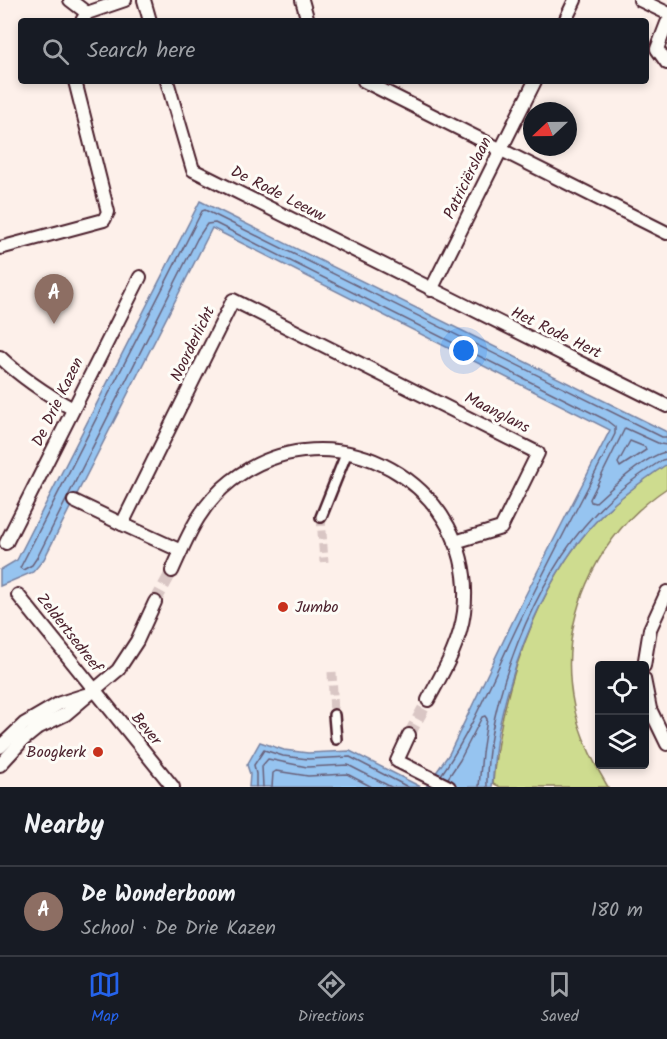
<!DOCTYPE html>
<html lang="en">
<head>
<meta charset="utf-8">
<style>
	body { margin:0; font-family:Kalam,sans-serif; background:#20242c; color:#f1f3f6 }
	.controls { position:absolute; right:18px; bottom:18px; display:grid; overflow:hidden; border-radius:6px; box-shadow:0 3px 9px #0003 }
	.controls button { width:54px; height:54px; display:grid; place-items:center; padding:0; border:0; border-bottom:2px solid #363941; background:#171b24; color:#f1f3f6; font:30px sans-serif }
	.compass { position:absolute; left:523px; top:102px; width:54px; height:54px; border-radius:50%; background:#171b24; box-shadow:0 3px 9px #0003; rotate:248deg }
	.you { position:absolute; left:464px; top:351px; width:21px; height:21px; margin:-15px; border:4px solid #fff; border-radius:50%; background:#1a73e8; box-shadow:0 0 0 9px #1a73e833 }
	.badge { display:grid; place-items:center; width:39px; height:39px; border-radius:50%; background:#2563eb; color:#fff; font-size:20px; font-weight:700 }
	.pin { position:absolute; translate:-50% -50px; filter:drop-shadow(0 2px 3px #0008) }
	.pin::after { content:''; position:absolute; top:32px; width:21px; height:18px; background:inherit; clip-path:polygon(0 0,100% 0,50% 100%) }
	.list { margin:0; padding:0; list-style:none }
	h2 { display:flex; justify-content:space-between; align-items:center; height:78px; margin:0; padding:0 24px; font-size:26px }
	h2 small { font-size:20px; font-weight:400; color:#9ea1a6 }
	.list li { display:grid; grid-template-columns:39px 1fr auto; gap:18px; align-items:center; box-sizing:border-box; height:90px; padding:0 24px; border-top:2px solid #363941 }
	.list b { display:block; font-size:22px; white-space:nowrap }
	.list p { margin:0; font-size:20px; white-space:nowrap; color:#9ea1a6 }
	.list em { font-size:20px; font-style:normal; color:#9ea1a6 }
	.icon { flex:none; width:33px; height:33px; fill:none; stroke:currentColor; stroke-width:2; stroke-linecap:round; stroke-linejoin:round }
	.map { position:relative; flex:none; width:667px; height:787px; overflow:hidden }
	.search { position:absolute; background:#171b24; box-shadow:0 3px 9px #0003; left:18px; right:18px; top:18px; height:66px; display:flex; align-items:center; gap:15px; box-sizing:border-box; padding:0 21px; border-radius:6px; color:#9ea1a6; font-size:22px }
	.sheet { height:168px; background:#171b24 }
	nav { display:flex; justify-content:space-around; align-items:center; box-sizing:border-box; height:84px; border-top:2px solid #363941; background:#171b24; font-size:16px; color:#9ea1a6 }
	nav a { display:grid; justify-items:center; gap:3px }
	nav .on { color:#2563eb }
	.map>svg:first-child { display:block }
	.green { fill:#cedc8f; stroke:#8c7e5d; stroke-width:1.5 }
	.water { fill:#96c4f0; stroke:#7882a1; stroke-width:1.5 }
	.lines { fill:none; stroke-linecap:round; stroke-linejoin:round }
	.shore { stroke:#68617a; stroke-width:1.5 }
	.pedestrian-tunnel { stroke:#d9c6c4; stroke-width:9; stroke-dasharray:9 4.5; stroke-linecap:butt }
	.minor-tunnel { stroke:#d9c6c4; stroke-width:12; stroke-dasharray:12 6; stroke-linecap:butt }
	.pedestrian-casing { stroke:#4a1f2b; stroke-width:14 }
	.minor-casing { stroke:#4a1f2b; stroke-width:16 }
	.pedestrian { stroke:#fdfcf7; stroke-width:9 }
	.minor { stroke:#fdfcf7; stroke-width:12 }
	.poi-dot { fill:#c8321e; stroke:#fdfcf7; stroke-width:2 }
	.labels { text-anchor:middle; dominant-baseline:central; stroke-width:6; stroke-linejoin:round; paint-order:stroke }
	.street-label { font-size:16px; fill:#4a1f2b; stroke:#fdfcf7 }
	.poi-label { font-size:16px; fill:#4a1f2b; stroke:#fdfcf7; text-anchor:start }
</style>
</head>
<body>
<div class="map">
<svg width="667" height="787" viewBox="0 0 667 787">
	<rect width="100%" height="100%" fill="#fdf0ea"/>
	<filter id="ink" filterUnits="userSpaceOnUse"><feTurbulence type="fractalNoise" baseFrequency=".0167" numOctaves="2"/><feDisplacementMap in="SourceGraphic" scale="12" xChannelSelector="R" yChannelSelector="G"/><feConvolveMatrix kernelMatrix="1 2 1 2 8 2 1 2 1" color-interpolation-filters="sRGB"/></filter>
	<g filter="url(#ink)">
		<path class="green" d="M667,464v24c-72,48 -111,134 -93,219 6,29 19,55 34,80h-108l-7,-4c7,-89 43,-199 106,-265 20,-21 44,-38 68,-54z"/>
		<g class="water">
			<path d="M200,201l467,231v32c-24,16 -48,33 -68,54 -53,55 -86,141 -101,214 -4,18 -4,37 -6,55h-66l23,-33 75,-156 86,-168 -398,-202 -168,331 -11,13 -33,14v-16l17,-10z"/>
			<path d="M260,742l24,8 24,3 42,-2 71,36h-172l1,-13 -3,-9z"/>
		</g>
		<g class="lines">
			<g class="shore">
				<path d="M630,441l15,6 1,3 -26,17 -2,-4z"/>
				<path d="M667,445l-7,-1 -35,-16 -35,71 1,3 4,1c14,-13 53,-50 72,-51"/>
				<path d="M441,775c33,-47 54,-103 79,-154 30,-63 64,-125 95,-187v-7l-9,-7 -391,-197 -8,1 -10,15 -159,317 -6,9 -9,5 -3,-2 182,-357 3,-1 457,227h5"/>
				<path d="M448,778l12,-18 22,-43 3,-1 2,3 -5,34 -3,34"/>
				<path d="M256,787v-13l-2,-9 10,-15 19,6 25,3 42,-2 58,30"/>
				<path d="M263,787l-1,-21 6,-7 39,8 41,-2 43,22"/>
				<path d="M272,787l1,-14 3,-2 32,5 39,-2 25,13"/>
				<path d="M487,787c-2,-85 49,-211 107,-272 19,-22 44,-39 68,-55l5,-1"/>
			</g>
			<g class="pedestrian-tunnel">
				<path d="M321,517l3,45"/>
				<path d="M332,672l2,43"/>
			</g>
			<g class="minor-tunnel">
				<path d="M155,602l17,-31"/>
				<path d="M409,735l19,-35"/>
			</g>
			<g class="pedestrian-casing">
				<g id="pedestrian">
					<path d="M321,517l26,-65"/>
					<path d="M334,715l2,24"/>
				</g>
			</g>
			<g class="minor-casing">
				<g id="minor">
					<path d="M70,0l17,13"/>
					<path d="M144,0l6,21"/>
					<path d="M302,0l6,21"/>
					<path d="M640,0l27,13"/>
					<path d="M82,21l5,-8 38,-13"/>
					<path d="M565,21l10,-21"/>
					<path d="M667,23l-10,26 10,14"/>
					<path d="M167,81l26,89 474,236"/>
					<path d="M364,81l303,152"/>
					<path d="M0,248l104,-28 4,-8 -33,-131"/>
					<path d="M431,290l104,-209"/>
					<path d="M0,357c22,21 46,37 73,52"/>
					<path d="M74,501l48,23"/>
					<path d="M6,543l134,-266"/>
					<path d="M181,551l-59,-27 111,-224 305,153 -37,75 -46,14"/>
					<path d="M172,571c16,-35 27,-65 59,-90 101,-79 248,3 233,131 -4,32 -21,60 -36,88"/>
					<path d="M18,595l155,192"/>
					<path d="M644,666l6,-37 17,-37"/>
					<path d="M644,679l6,30 17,35"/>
					<path d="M409,735l-12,26 52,26"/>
					<path d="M0,747l24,-23 36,-21 25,-8"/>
					<path d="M0,765l23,-25 16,-13 27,-13 52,-44 19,-29 18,-39"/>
				</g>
			</g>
			<use href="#pedestrian" class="pedestrian"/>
			<use href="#minor" class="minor"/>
		</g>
	</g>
	<g class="poi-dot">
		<circle cx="283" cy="607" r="6"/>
		<circle cx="98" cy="752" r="6"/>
	</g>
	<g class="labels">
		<g class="street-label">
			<text transform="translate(468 178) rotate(-64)">Patriciërslaan</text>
			<text transform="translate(278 194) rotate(27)">De Rode Leeuw</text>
			<text transform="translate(556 333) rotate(26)">Het Rode Hert</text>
			<text transform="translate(193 344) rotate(-64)">Noorderlicht</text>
			<text transform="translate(58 402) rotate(-64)">De Drie Kazen</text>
			<text transform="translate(497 413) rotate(27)">Maanglans</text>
			<text transform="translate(69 633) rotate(52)">Zeldertsedreef</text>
			<text transform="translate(146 729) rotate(50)">Bever</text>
		</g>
		<g class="poi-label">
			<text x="295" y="607">Jumbo</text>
			<text x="86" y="752" text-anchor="end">Boogkerk</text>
		</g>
	</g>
</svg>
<div class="controls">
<button><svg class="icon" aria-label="locate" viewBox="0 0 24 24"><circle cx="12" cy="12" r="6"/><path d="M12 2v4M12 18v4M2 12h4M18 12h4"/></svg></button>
<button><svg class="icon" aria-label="layers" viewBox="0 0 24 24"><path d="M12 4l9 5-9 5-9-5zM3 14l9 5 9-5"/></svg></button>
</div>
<svg class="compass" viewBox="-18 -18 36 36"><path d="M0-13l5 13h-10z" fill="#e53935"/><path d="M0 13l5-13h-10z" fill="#9ea1a6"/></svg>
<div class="you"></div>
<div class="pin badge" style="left:54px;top:324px;background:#8d6e63">A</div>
<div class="search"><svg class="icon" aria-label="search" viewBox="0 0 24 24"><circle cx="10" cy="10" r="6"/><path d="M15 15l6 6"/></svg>Search here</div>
</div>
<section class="sheet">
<h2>Nearby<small></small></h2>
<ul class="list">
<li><span class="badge" style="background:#8d6e63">A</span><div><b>De Wonderboom</b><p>School · De Drie Kazen</p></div><em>180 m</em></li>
</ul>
</section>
<nav>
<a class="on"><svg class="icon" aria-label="map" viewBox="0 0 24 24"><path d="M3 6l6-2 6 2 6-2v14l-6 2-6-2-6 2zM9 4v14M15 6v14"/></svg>Map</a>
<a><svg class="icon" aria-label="directions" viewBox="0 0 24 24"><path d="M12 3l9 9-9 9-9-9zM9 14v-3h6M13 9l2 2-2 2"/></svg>Directions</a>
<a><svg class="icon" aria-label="saved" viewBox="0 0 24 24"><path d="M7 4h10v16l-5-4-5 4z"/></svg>Saved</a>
</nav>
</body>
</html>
